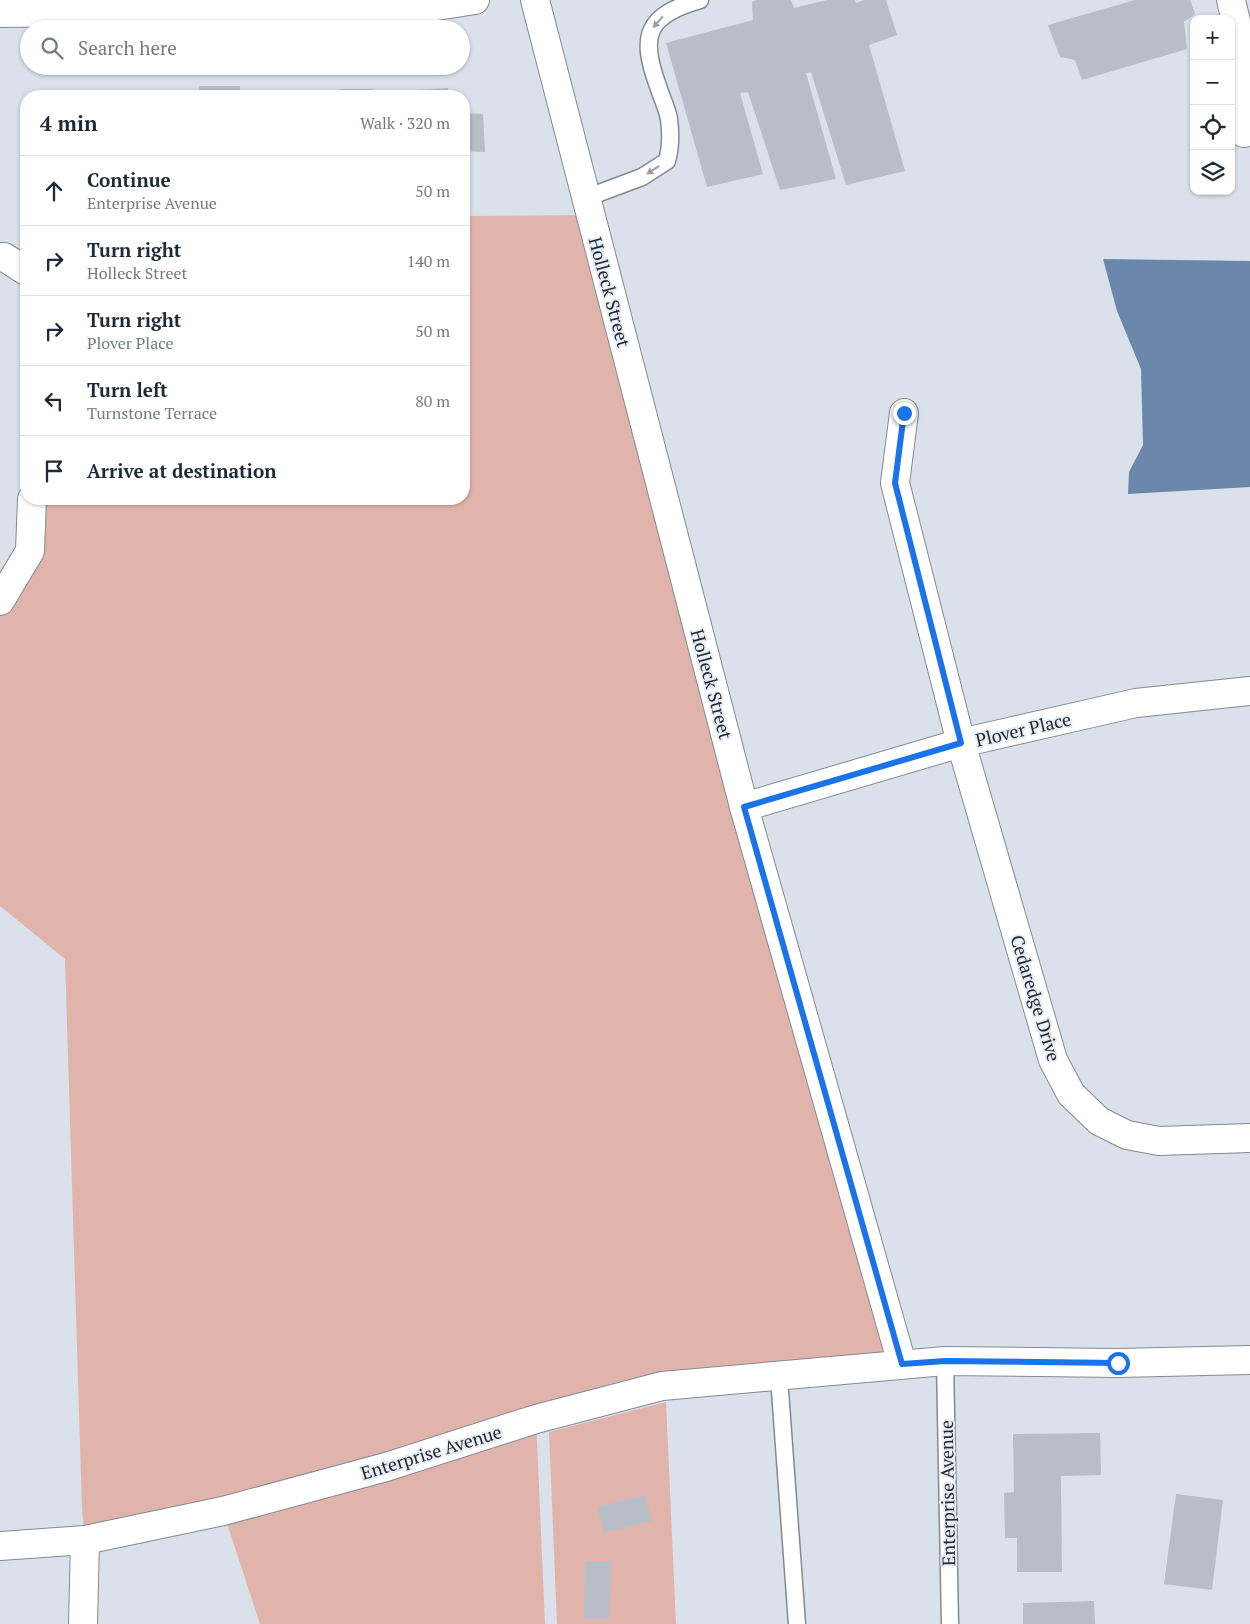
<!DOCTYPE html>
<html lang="en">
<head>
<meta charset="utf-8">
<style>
	body { margin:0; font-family:"PT Serif",serif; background:#f6f6f7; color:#1f2937 }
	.controls { position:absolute; right:15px; top:15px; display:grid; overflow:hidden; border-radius:10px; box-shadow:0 1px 4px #0004 }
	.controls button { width:45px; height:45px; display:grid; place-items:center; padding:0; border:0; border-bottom:1px solid #e0e1e3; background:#fff; color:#1f2937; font:25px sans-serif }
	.stop { position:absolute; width:15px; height:15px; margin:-11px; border:4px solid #1a73e8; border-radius:50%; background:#fff }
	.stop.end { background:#1a73e8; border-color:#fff; box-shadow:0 1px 5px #0008 }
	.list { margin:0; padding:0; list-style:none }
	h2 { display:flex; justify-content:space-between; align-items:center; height:65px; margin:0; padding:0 20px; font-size:21px }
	h2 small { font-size:16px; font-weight:400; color:#747a83 }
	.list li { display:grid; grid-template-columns:32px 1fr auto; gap:15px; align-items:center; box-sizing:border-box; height:70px; padding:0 20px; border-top:1px solid #e0e1e3 }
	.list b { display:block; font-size:19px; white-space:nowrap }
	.list p { margin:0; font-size:16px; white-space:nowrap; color:#747a83 }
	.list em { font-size:16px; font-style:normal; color:#747a83 }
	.icon { flex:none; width:28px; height:28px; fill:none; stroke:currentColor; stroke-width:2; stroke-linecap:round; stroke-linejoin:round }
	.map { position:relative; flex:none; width:1250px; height:1624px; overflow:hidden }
	.search { position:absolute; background:#fff; box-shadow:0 1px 4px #0004; left:20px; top:20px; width:450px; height:55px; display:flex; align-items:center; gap:12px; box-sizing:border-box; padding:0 18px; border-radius:28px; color:#747a83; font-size:19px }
	.panel { position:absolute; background:#fff; box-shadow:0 1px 4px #0004; left:20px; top:90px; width:450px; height:415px; border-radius:20px }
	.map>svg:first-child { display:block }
	.green { fill:#e1b4ab }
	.water { fill:#6c87ac }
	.building { fill:#b7bec8 }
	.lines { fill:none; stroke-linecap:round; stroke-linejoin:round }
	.lane-casing { stroke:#838a93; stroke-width:19 }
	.street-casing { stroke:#838a93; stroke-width:30 }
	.secondary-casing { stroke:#838a93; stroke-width:30 }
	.lane { stroke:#fff; stroke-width:16 }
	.street { stroke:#fff; stroke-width:28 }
	.secondary { stroke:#fff; stroke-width:28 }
	.oneway { fill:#9d9ea0 }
	.route { stroke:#1a73e8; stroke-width:6 }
	.labels { text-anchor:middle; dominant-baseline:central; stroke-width:4; stroke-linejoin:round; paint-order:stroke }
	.street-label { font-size:18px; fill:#25272b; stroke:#e7eef8 }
</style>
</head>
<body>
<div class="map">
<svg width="1250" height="1624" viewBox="0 0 1250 1624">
	<rect width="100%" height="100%" fill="#dae1ea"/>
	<g class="green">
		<path d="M591,215l311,1149 -123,13 -243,42 9,205h-285l-37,-113 -138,29 -3,-31 -17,-550 -65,-53v-305l32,-102h432v-283z"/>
		<path d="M666,1402l10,222h-119l-8,-192z"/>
	</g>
	<path class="water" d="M1103,259l147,2v226l-122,7 1,-22 14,-27 -2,-76 -24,-58z"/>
	<g class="building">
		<path d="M757,0h34l3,8 33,-8h28l1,3 8,-3h22l11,35 -28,10 36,126 -59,14 -35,-113 -5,1 30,106 -56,11 -32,-98 -8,1 23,81 -56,13 -41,-144 87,-23 -1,-18z"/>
		<path d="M1135,0h55l5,14 -11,8 3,27 -105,31 -7,-20 -15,-3 -12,-32z"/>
		<path d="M199,86h41v10h-40z"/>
		<path d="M448,88v8h-43v-5z"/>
		<rect x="340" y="89" width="33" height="7"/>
		<path d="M464,113l19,1 2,38 -21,-1z"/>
		<path d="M1100,1433l1,42 -40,1 1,96h-45v-34h-12l-1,-45 10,-1 -1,-58z"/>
		<path d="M1176,1494l47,6 -11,90 -48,-6z"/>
		<path d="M645,1495l7,26 -48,12 -7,-26z"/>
		<path d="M585,1561h26l-2,58h-25z"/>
		<path d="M1094,1601l1,23h-72v-21z"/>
	</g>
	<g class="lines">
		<g class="lane-casing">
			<g id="lane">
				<path d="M586,198l56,-21 25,-16c4,-14 4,-27 2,-42 -2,-11 -8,-23 -11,-33 -19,-51 -11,-71 42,-86"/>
				<path d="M945,1361l5,263"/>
				<path d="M779,1377l18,247"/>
			</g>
		</g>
		<g class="street-casing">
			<g id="street">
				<path d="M1231,0l18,79 -5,54"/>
				<path d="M0,13l424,-5 51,-8"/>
				<path d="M0,257h4l22,14"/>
				<path d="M904,413l-9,70 66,260 92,317 18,34 28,27 28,14 32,6 91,-3"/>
				<path d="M0,601l30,-50 2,-52"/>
				<path d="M744,807l217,-64 175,-40 114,-12"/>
			</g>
		</g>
		<g class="secondary-casing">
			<g id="secondary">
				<path d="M535,0l209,807 158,557"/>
				<path d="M0,1546l85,-6 138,-29 163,-44 150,-48 126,-33 283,-25 173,2 132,-3"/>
				<path d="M83,1624l2,-84"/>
			</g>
		</g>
		<use href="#lane" class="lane"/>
		<use href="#street" class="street"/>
		<use href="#secondary" class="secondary"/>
	</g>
	<defs><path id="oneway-solid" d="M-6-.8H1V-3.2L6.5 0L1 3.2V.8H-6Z" transform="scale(1.25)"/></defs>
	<g class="oneway">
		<use href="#oneway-solid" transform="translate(658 22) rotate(131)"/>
		<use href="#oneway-solid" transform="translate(653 170) rotate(147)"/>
	</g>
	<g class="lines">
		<path class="route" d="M904,413l-9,70 66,260 -217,64 158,557 43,-3 173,2"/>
	</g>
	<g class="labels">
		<g class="street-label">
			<text transform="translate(610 292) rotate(75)">Holleck Street</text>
			<text transform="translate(712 684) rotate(75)">Holleck Street</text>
			<text transform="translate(1023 729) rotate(-13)">Plover Place</text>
			<text transform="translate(1036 998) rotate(73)">Cedaredge Drive</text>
			<text transform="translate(431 1452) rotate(-17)">Enterprise Avenue</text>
			<text transform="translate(947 1493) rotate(-91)">Enterprise Avenue</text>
		</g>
	</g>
</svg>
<div class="controls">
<button>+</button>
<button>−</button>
<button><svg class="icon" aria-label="locate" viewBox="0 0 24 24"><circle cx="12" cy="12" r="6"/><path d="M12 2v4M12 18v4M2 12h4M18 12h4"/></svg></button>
<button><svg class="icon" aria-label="layers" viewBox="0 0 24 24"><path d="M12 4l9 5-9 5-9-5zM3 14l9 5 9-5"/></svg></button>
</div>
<div class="stop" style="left:1118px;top:1363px"></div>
<div class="stop end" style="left:904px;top:413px"></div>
<div class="search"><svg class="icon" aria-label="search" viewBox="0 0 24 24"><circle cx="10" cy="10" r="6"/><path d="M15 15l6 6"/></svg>Search here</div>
<section class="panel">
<h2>4 min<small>Walk · 320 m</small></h2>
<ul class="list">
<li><svg class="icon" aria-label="ahead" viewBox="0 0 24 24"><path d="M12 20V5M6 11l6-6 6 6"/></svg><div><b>Continue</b><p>Enterprise Avenue</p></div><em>50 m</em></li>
<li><svg class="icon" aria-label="right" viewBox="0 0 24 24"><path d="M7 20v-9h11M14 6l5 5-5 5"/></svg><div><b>Turn right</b><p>Holleck Street</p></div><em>140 m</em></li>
<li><svg class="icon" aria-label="right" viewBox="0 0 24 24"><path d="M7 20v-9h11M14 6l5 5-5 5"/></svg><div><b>Turn right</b><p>Plover Place</p></div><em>50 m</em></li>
<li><svg class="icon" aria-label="left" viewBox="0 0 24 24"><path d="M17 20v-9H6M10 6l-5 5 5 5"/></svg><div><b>Turn left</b><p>Turnstone Terrace</p></div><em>80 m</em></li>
<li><svg class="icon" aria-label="arrive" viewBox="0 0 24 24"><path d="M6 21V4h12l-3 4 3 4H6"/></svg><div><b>Arrive at destination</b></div></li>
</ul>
</section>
</div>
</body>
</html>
